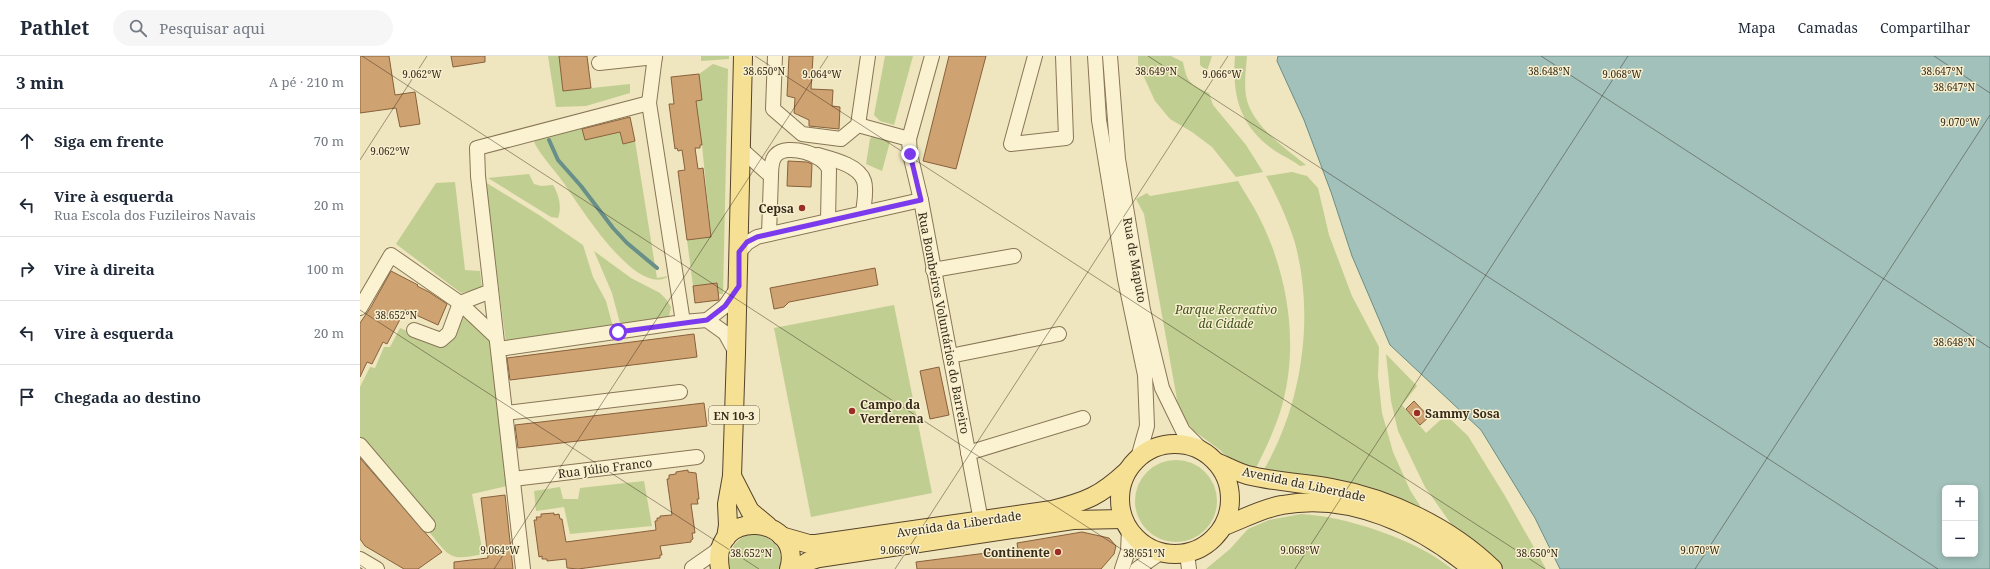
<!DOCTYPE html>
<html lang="pt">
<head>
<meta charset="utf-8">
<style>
	body { margin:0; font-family:"Noto Serif",serif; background:#f6f6f7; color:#1f2937 }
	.controls { position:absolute; right:12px; bottom:12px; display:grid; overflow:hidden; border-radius:6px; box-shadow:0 2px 6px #0003 }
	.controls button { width:36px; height:36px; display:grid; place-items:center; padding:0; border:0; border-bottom:1px solid #e0e1e3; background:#fff; color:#1f2937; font:20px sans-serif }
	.stop { position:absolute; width:12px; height:12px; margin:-9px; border:3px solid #7c3aed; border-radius:50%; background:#fff }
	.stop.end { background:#7c3aed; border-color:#fff; box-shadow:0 1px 4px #0008 }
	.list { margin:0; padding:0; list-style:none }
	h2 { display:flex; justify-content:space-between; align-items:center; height:52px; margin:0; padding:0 16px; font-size:17px }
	h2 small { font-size:13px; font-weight:400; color:#747a83 }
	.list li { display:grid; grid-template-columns:26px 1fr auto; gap:12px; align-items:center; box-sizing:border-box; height:64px; padding:0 16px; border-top:1px solid #e0e1e3 }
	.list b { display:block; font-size:15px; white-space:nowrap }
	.list p { margin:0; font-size:13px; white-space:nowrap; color:#747a83 }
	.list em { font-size:13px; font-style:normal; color:#747a83 }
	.icon { flex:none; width:22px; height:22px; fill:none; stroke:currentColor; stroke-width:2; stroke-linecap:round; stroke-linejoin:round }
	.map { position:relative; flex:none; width:1630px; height:513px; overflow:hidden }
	header { display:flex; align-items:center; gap:24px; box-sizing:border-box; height:56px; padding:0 20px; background:#fff; border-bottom:1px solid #e0e1e3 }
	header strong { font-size:19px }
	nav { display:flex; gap:22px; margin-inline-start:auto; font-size:14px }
	.search { width:280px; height:36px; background:#f6f6f7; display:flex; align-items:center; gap:10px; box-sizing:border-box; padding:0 14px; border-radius:22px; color:#747a83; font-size:15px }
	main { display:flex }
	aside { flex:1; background:#fff }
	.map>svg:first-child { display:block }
	.green { fill:#c1ce92 }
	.water { fill:#a2c1bb; stroke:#698f89; fill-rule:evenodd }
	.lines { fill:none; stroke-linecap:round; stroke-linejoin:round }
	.stream { stroke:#698f89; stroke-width:4 }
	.building { fill:#cfa272; stroke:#88613b }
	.minor-casing { stroke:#887656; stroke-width:16 }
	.major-casing { stroke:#56432b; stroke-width:20 }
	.minor { stroke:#faf2d1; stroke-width:14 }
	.major { stroke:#f5e093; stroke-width:18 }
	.route { stroke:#7c3aed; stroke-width:5 }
	.ticks { fill:none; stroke:#372b1b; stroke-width:1; stroke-opacity:0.45 }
	.poi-dot { fill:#9a2e24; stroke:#f7efce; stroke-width:1.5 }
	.labels { text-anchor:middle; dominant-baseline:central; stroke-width:3; stroke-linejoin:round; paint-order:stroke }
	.shield { fill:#f7efce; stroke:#716651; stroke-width:1 }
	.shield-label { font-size:11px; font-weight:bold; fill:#372b1b }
	.poi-label { font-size:12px; font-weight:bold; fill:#372b1b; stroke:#f7efce; text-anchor:end }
	.street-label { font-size:12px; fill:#372b1b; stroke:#f7efce }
	.park-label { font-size:12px; font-style:italic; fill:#435421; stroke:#f7efce }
	.ticks-label { font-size:10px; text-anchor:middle; fill:#372b1b; stroke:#f7efce; stroke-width:3; stroke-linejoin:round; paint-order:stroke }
</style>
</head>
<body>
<header>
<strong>Pathlet</strong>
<div class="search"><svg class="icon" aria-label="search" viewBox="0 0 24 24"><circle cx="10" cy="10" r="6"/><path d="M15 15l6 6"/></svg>Pesquisar aqui</div>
<nav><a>Mapa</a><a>Camadas</a><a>Compartilhar</a></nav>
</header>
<main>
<aside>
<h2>3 min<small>A pé · 210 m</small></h2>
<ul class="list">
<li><svg class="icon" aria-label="ahead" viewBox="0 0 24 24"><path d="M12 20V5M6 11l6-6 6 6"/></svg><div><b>Siga em frente</b></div><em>70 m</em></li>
<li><svg class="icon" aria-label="left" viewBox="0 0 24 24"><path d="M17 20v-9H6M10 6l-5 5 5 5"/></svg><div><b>Vire à esquerda</b><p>Rua Escola dos Fuzileiros Navais</p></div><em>20 m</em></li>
<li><svg class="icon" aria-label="right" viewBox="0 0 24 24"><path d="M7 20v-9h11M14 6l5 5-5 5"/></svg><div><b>Vire à direita</b></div><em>100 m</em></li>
<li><svg class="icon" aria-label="left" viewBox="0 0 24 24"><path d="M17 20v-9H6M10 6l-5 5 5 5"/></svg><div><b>Vire à esquerda</b></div><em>20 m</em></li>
<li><svg class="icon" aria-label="arrive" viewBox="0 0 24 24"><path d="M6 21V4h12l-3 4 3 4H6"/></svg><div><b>Chegada ao destino</b></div></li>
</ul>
</aside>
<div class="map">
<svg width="1630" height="513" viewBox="0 0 1630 513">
	<rect width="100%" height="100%" fill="#efe5be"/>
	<g class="green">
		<path d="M188,0h11l4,35 67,-7v9l-44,13 -30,1z"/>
		<path d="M341,0h28v3l-28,2z"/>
		<path d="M525,0h28l-19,69 -14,-4 -6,-6z"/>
		<path d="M778,0h33l12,6c4,20 6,22 26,31l4,12 33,40 17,27 -27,5 -24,-30 -20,-15 -22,-13 -15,-18 -17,-37z"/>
		<path d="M840,0h12l-5,15 -7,-6z"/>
		<path d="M875,0h12c-1,13 -3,27 -1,40 5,29 39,52 60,69l-6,1c-9,-7 -20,-11 -29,-18 -32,-24 -39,-54 -36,-92z"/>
		<path d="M353,8l15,5 -5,225h-5l-1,-11 -24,3 -6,-46 24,-3 -9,-92 -6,-44 6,-1 -3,-26z"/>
		<path d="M221,71l4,13 35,-8 3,12 12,-3 22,137 12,-2c-32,24 -91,-73 -106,-94 -10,-14 -22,-26 -29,-40l6,-4z"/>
		<path d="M513,79l18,3 -9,33 -16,-7 4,-25z"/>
		<path d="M932,116l15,4 11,12 11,47 23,61 27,51 -1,29 4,37 11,39 17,38 14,22 -161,-41c39,-65 52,-154 32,-228 -7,-23 -18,-47 -29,-67z"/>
		<path d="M169,118l5,10 7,2 12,-1c6,10 9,22 5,33l-7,-1 -63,-39z"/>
		<path d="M878,125c6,11 14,22 20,34 29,56 41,125 25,187 -6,23 -17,46 -28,68l-26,-10 -9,-10 -26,-19 -9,-11 -7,-15 -34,-191 -8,-15 11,-6 3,3z"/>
		<path d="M95,126l10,88 15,1 2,17 -21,5 -65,-49 40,-61z"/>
		<path d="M125,126l54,33 44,30 10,32 13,24 7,26 -107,16z"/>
		<path d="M234,195l37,27 29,15 6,6 5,8 -2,9 -3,4 -45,7 -9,-34z"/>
		<path d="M534,249l38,188 -121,24 -37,-189z"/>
		<path d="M102,254l30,31 15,145 -35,8 11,60c-34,7 -32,4 -54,-22l5,-10 -74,-85v-50l10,-20 5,1 9,-21h6l10,-19 41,17z"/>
		<path d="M1026,298l31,32 -15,19 24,28 20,-18 22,21 37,60 41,73h-43l-12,-12 -35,-26 -31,-44 -27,-56 -7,-30z"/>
		<circle cx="816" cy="445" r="41"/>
		<path d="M284,425l8,45 -82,8 -6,-27 -28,4 -2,-20 26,-4 3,12h15l2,-11z"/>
		<path d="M941,458c44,2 117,26 151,55h-246l24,-20 18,-20 21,-9z"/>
		<path d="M389,478c19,-1 38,14 30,35h-49c-3,-17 3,-28 19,-35z"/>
	</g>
	<path class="water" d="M918,0h712v513h-430l-25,-51 -54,-88 -91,-85 -38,-89 -21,-64 -27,-72 -27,-59zM1585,432h30v66h-30z"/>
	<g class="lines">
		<path class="stream" d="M189,84l9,20 23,26 32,42 14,15 30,25"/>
	</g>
	<g class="building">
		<path d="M0,0h29l6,39 20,-3 5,32 -20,3 -4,-19 -36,5z"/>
		<path d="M91,0h34v6l-32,5z"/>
		<path d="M199,0h28l4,32 -28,3z"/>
		<path d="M429,0h24l-2,33 22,1 -1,16 8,1 -1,22 -30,-3v-6l-15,-7 1,-15 -8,-2z"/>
		<path d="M589,0h37l-30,113 -33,-8z"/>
		<path d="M339,18l3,26 -6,1 6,44h-2v3h-5l3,21 5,-1 8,69 -24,3 -9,-69 7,-1 -3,-20 -4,1 -1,-3 -2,1 -6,-45h5l-3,-27z"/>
		<path d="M270,61l5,24 -12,3 -3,-12 -35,8 -3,-11z"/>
		<path d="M428,105l19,1 5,2 -1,23 -24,-1z"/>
		<path d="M515,212l3,17 -89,17 -5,5 -10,2 -4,-21z"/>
		<path d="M31,215l27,14 -1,1 12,6 18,12 -9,21 -33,-15 -18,34 -4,-2 -11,22 -5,-2 -7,15v-54l11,-16z"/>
		<path d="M357,227l2,17 -24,3 -2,-17z"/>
		<path d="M334,278l3,23 -187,23 -3,-22z"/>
		<path d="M579,311l10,48 -19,4 -10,-48z"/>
		<path d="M1054,345l15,16 -9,8 -14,-16z"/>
		<path d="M344,347l3,23 -189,22 -3,-23z"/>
		<path d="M0,402l82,94 -24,17h-14l-39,-23 -5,-7z"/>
		<path d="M328,414v2l8,1 3,26h-2l1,5h-7l4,29h-3l1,6 -2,1v2l-31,4 2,9h-2v3l-82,11 -11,-1 -1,-9 -19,2v-2h-5v-3l-3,1 -5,-37h3l-1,-3h5v-3l13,-1v2l5,-1 1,5h2l4,23 90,-12 -1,-9h2v-3h3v-2l12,-1 -5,-36h2v-4l7,-1v-2z"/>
		<path d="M145,439l8,74h-59v-7l34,-4 -7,-60z"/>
		<path d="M722,476l27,6 7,8 -2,8 -13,15h-184l-1,-7 102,-13 -1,-6z"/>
	</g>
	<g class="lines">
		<g class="minor-casing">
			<g id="minor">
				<path d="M415,0l-2,53 29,25 39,5 17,-14 10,-69"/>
				<path d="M572,0l-23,83 1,15 11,46 60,321"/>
				<path d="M675,0l-24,88 55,-6 -3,-82"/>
				<path d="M735,0l4,64 26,159 20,96 2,51 -9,32"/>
				<path d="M750,0l8,103 25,151 19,78 21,43 20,20"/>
				<path d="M239,7l56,-6"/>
				<path d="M498,69l51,14"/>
				<path d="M382,94l29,26 -2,58"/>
				<path d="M458,99c14,4 41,10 46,26 3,9 0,22 -1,32"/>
				<path d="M411,120c0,-7 0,-16 5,-21 11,-12 49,-1 53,15l-1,51"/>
				<path d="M379,196l8,-9 10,-6 164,-37"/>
				<path d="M573,214l81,-14"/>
				<path d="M0,252l31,-53 69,48 36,34"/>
				<path d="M347,264l18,13 11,20"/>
				<path d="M323,266l24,-2 18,-14 14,-20"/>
				<path d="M54,274l27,10 8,-7 11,-30 31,-12"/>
				<path d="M139,293l184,-27 -34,-219 6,-47"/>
				<path d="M590,300l109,-22"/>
				<path d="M146,357l174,-21"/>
				<path d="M0,389l68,80"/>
				<path d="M608,397l115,-35"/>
				<path d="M153,423l184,-22"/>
				<path d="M827,498l2,15"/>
				<path d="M0,503l17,10"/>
				<path d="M332,512l23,-16 8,-10"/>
				<path d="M163,513l-45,-393 -1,-28 172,-45"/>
				<path d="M762,513l6,-18 1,-21"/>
				<path d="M777,513l23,-16"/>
			</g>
		</g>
		<g class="major-casing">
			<g id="major">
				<circle cx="815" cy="443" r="55"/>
				<path d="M856,406c10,4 21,10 31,13 28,7 57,8 85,13 57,10 119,40 161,81"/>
				<path d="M372,420l18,35 18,15"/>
				<path d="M864,470c19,-7 39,-18 58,-21 68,-13 139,21 190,64"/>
				<path d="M421,480l28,8h7l236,-34c35,-9 48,-14 75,-39"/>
				<path d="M366,482l2,-13 -1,-21 5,-28 4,-123 7,-297"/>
				<path d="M360,513c-11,-64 85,-53 69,0"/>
				<path d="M436,513l13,-8 10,-3 254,-38 50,-1"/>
			</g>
		</g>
		<use href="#minor" class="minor"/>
		<use href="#major" class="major"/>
	</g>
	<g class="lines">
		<path class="route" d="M258,276l89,-12 18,-14 14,-20v-34l8,-10 10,-5 164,-37 -11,-46"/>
	</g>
	<path class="ticks" d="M2,0l790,513M395,0l790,513M788,0l790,513M1181,0l449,292M1574,0l56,37M0,104l67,-104M0,254l399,259M0,509l6,4M134,513l334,-513M535,513l333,-513M935,513l333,-513M1335,513l295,-454"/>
	<g class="poi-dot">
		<circle cx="442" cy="152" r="4"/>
		<circle cx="492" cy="355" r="4"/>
		<circle cx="1057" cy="357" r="4"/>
		<circle cx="698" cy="496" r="4"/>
	</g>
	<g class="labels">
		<rect class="shield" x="349" y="350" width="50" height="18" rx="3"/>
		<g class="shield-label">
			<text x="374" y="359">EN 10-3</text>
		</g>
		<g class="poi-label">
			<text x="434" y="152">Cepsa</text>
			<text x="500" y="348" text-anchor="start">Campo da<tspan x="500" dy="14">Verderena</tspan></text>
			<text x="1065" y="357" text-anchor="start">Sammy Sosa</text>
			<text x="690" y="496">Continente</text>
		</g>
		<g class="street-label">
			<text transform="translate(775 204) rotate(80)">Rua de Maputo</text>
			<text transform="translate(584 267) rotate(79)">Rua Bombeiros Voluntários do Barreiro</text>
			<text transform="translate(245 412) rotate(-7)">Rua Júlio Franco</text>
			<text transform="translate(944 428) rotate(12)">Avenida da Liberdade</text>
			<text transform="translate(599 468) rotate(-8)">Avenida da Liberdade</text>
		</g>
		<g class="park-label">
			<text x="866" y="253">Parque Recreativo<tspan x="866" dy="14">da Cidade</tspan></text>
		</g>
	</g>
	<g class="ticks-label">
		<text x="1582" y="19">38.647°N</text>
		<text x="404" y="19">38.650°N</text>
		<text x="796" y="19">38.649°N</text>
		<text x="1189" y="19">38.648°N</text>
		<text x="62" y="22">9.062°W</text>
		<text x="462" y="22">9.064°W</text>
		<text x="862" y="22">9.066°W</text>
		<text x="1262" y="22">9.068°W</text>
		<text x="1594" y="35">38.647°N</text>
		<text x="1600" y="70">9.070°W</text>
		<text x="30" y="99">9.062°W</text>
		<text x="36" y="263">38.652°N</text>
		<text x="1594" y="290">38.648°N</text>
		<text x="140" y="498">9.064°W</text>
		<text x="540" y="498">9.066°W</text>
		<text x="940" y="498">9.068°W</text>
		<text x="1340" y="498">9.070°W</text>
		<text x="391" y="501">38.652°N</text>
		<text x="784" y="501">38.651°N</text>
		<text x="1177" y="501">38.650°N</text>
	</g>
</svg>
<div class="controls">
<button>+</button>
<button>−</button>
</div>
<div class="stop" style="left:258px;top:276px"></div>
<div class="stop end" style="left:550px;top:98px"></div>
</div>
</main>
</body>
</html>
